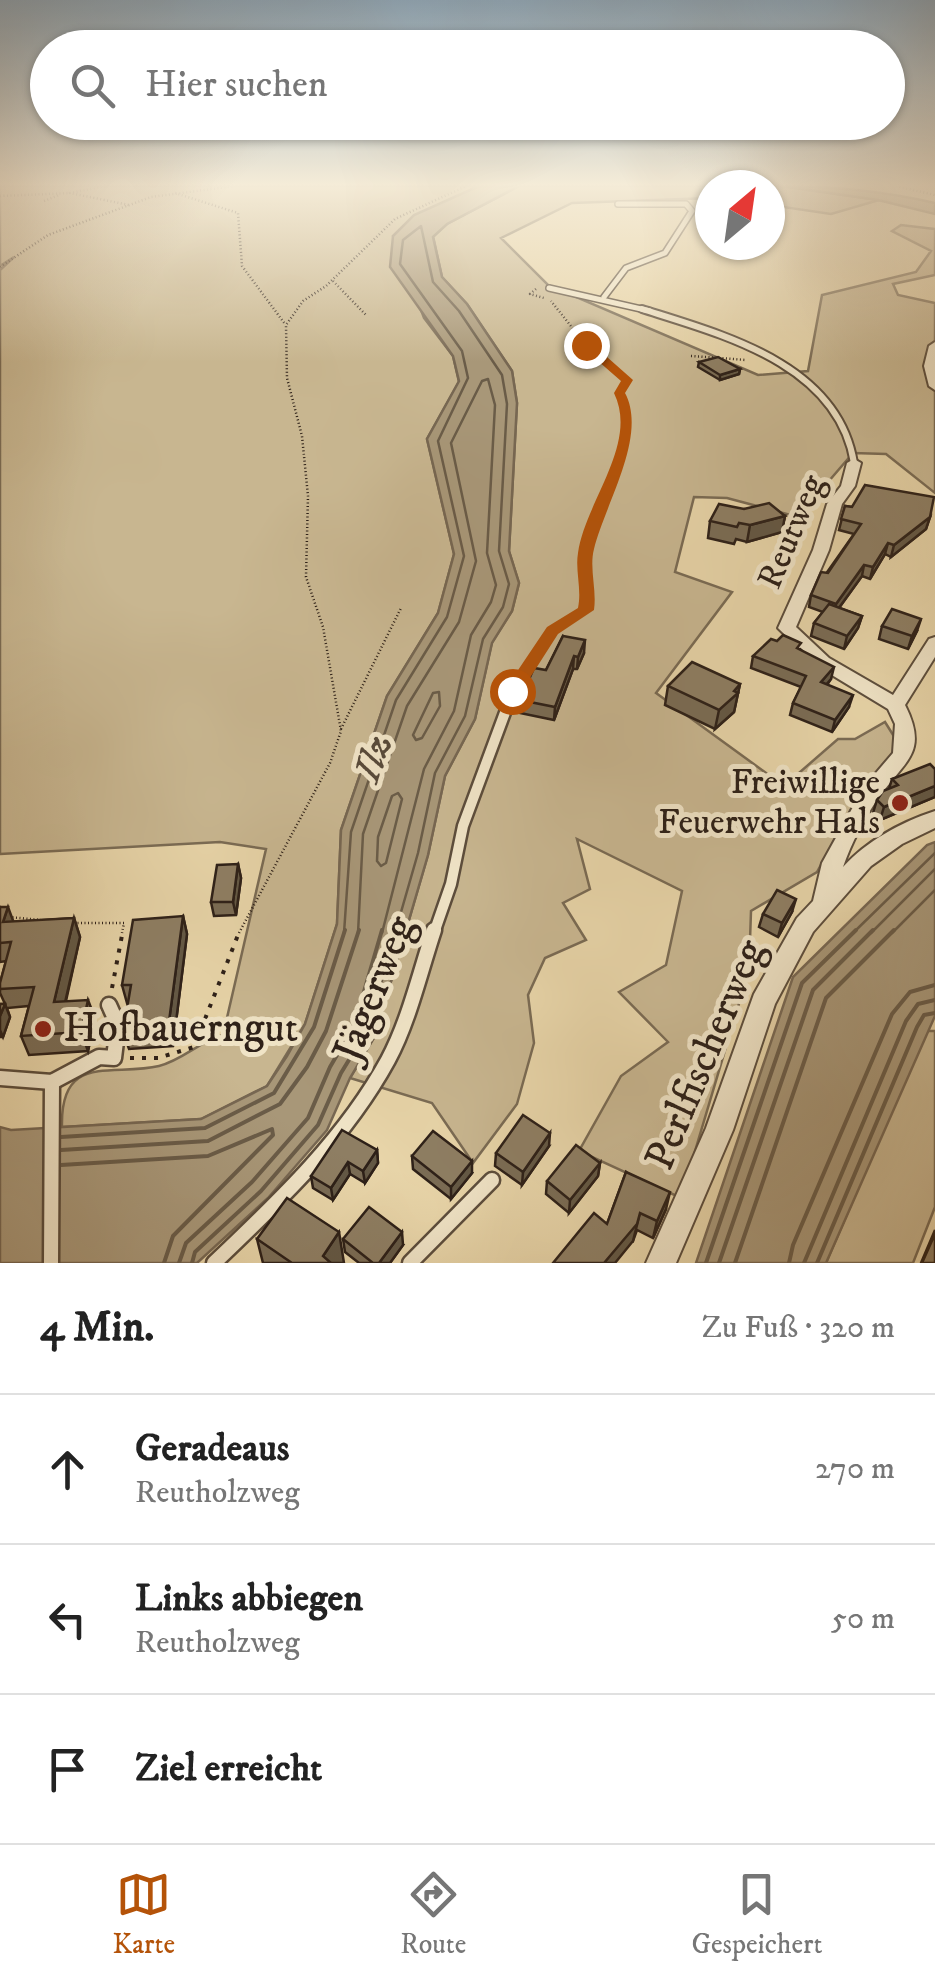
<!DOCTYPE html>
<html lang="de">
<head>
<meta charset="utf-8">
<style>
	body { margin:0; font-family:"IM FELL DW Pica",serif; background:#f6f6f6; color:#222 }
	.compass { position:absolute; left:695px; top:170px; width:90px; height:90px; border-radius:50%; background:#fff; box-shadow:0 2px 8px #0004; rotate:29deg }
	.stop { position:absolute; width:30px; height:30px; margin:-22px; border:8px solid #b45309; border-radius:50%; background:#fff }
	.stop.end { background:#b45309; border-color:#fff; box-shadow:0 2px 10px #0008 }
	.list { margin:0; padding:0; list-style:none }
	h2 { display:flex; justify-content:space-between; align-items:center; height:130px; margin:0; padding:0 40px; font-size:42px }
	h2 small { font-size:32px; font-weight:400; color:#767676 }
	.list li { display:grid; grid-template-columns:65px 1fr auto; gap:30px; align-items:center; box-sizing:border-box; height:150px; padding:0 40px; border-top:2px solid #e0e0e0 }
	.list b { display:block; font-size:38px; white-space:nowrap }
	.list p { margin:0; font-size:32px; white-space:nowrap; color:#767676 }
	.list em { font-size:32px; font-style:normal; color:#767676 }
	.icon { flex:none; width:55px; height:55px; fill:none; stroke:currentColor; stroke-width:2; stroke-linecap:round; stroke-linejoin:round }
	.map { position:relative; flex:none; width:935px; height:1263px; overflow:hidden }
	.search { position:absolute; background:#fff; box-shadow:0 2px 8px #0004; left:30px; right:30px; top:30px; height:110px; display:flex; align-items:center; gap:25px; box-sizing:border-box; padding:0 35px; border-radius:55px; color:#767676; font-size:38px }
	.sheet { height:580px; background:#fff }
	nav { display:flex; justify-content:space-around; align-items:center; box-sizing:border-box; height:140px; border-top:2px solid #e0e0e0; background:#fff; font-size:28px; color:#767676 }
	nav a { display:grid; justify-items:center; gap:5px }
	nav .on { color:#b45309 }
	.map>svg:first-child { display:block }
	.green { fill:#c8b690; stroke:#7a6b54; stroke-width:2.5 }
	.water { fill:#a89778; stroke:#776752; stroke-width:2.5 }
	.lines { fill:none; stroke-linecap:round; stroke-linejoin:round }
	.shore-far1 { stroke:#6a5c48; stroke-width:2.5 }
	.shore { stroke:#6a5c48; stroke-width:4 }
	.lane-far3-casing { stroke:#5c4d3c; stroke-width:8 }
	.lane-far2-casing { stroke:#5c4d3c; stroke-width:10 }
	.lane-far1-casing { stroke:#5c4d3c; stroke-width:15 }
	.lane-casing { stroke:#5c4d3c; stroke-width:19 }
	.street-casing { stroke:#5c4d3c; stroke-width:4 }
	.path-far1 { stroke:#2d2018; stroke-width:2.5; stroke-dasharray:1 2.5; stroke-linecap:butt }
	.path { stroke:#2d2018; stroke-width:4; stroke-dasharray:4 8; stroke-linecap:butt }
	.lane-far3 { stroke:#f0e4c7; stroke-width:5 }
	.lane-far2 { stroke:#f0e4c7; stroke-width:6 }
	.lane-far1 { stroke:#f0e4c7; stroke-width:10 }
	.lane { stroke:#f0e4c7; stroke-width:14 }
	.street { fill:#f0e4c7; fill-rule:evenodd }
	.wall { fill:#7a6c55; stroke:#2d2018; stroke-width:2.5 }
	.shaded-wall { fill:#635845; stroke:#2d2018; stroke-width:2.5 }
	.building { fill:#8e7e63; stroke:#2d2018; stroke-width:2.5 }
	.route { fill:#b45309 }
	.poi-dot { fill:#8f2418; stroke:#f0e4c7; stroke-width:4 }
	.labels { text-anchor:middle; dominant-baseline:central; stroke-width:10; stroke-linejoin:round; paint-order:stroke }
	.street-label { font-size:35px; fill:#2d2018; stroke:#f0e4c7 }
	.poi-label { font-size:35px; fill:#2d2018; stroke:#f0e4c7; text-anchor:end }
	.water-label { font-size:38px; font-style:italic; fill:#584a3a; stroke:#f0e4c7 }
	.near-street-label { font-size:42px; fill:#2d2018; stroke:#f0e4c7 }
	.near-poi-label { font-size:42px; fill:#2d2018; stroke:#f0e4c7; text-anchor:start }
</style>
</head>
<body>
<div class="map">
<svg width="935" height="1263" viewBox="0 0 935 1263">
	<rect width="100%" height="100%" fill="#e8d5a9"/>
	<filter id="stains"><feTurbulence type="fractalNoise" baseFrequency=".002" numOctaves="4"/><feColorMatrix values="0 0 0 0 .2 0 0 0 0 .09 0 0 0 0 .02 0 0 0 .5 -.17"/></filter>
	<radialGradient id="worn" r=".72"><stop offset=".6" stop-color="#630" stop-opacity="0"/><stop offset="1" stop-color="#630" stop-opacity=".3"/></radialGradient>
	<g class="green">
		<path d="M0,186h479l-65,30 -21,20 31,82 29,38 6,26 -32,57 27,115 -16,59 -51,83 -46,134 -4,94 -32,100 -38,62 -66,33 -139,8c-2,-75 50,-50 97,-61 24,-6 41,-25 64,-31l43,-186 -46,-7 -220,12v-584l14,-13 -14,9z"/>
		<path d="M519,186h191v12l-138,5 -71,35 47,47 210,90 50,-4 14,-76 94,-23 15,-21 -39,-20 9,-6 34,4v46l-42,9 5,11 37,8v190l-49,-39 -33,-1 -55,64 -71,-19 -33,-1 -19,75 57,20 -76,101 128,93 54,-47h17l30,-17 15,24 -43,53 -40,73 -66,39 -2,59 -68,228 -102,-47 42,-75 47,-34 -49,-50 47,-27 16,-74 -105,-52 13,50 -27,14 23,37 -41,18 -17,37 6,48 -17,61 -44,59 -41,-60 -82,-25 25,-42 53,-181 17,-79 30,-57 17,-77 20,-31 7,-28 -10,-32 8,-148 -5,-32 -45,-67 -25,-27 -9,-41 14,-12z"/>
		<path d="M770,186h11l98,14 -48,14 -61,-9z"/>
		<path d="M926,1031h9v176l-22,56h-87z"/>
	</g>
	<g class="water">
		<path d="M479,186h40l-72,38 -14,13 9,40 25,27 45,67 5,32 -8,148 10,32 -7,28 -20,32 -17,76 -30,57 -17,79 -53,181 -25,42 -23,52 -59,68 -71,65h-197v-136l11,3 190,-11 66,-33 20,-30 18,-32 32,-100 4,-94 46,-134 51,-83 16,-59 -27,-115 32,-58 -6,-25 -63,-89 3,-31 21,-21z"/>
		<path d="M781,186c54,0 102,5 154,17v11l-57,-14z"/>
		<path d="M935,842v174l-109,247h-130l97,-286 134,-132z"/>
	</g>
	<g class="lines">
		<g class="shore-far1">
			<path d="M439,692l1,14 -18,32 -6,2 -3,-5 20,-42z"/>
			<path d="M398,793l4,6 -16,64 -5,3 -4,-5 1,-24 14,-41z"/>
			<path d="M344,933l7,-101 45,-132 51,-83 17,-61 -26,-115 30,-63 -6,-27 -62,-87 3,-24 18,-14 12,56 26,29 43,64 5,29 -8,147 10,33 -6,23 -20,32 -18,77 -30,57 -17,80 -23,80"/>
			<path d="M358,933l5,-99 44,-128 52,-84 17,-61 -25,-118 31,-62 6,-2 7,26 -8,148 9,32 -5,17 -20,33 -17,76 -30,58 -42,164"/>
			<path d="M853,933l82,-80"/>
			<path d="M871,933l64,-64"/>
			<path d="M892,933l43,-43"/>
		</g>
		<g class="shore">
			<path d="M61,1137l144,-9 69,-35 40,-66 31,-97"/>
			<path d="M61,1150l147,-9 72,-37 27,-37 19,-36 33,-101"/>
			<path d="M61,1165l147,-9 64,-27 1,6 -100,101 -9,27"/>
			<path d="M179,1263l7,-20 66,-61 56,-64 22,-51 24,-41 28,-96"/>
			<path d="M192,1263l3,-11 66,-61 57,-66 23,-52 25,-41 30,-102"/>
			<path d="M706,1263l96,-280 54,-53"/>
			<path d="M719,1263l94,-273 60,-60"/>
			<path d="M735,1263l91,-265 68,-68"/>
			<path d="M789,1263l4,-18 99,-231 18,-22 25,-7"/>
			<path d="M804,1263l102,-242 12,-17 17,-4"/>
			<path d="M817,1263l100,-236 7,-12 11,-2"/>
		</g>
		<g class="lane-far3-casing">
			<g id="lane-far3">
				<path d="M549,288l101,23"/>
				<path d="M604,297l22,-29 39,-15 27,-42 -6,-7h-68"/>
			</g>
		</g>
		<g class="lane-far2-casing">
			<path id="lane-far2" d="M642,309c82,26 196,55 212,154"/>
		</g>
		<g class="lane-far1-casing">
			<path id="lane-far1" d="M434,933l17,-49 12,-58 50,-135"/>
		</g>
		<g class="lane-casing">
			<g id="lane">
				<path d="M0,1078l52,4 47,-25 15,1 4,-33 -9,-20"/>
				<path d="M51,1263l1,-181"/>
				<path d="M214,1263c64,-61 131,-124 174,-203 21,-39 32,-88 46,-130"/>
				<path d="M410,1263l82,-83"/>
			</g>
		</g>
		<g class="street-casing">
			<g id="street">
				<path d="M935,342v48l-6,-4 -5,-20 5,-20z"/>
				<path d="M854,459l7,4 -6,23 -13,18 -13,46 -33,77 33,31 64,37 36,-56 6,-2v20l-30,48c24,48 0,55 -25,91 -15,20 -29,48 -37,71 24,-26 58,-45 92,-56v17l-33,16 -31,22 -58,66 -38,72 -42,126 -57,133h-30l60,-135 48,-134 43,-76 16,-17 9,-38 42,-76 29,-34 2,-29 -7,-15 -71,-43 -39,-38 35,-78 14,-46 14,-18 6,-23z"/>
			</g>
		</g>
		<g class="path-far1">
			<path d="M105,186l-35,7 59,12"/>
			<path d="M896,186l39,9"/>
			<path d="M175,193l63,20 4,53 43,58"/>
			<path d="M0,196l69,-3"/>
			<path d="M44,201l15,-6"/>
			<path d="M0,267l48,-32 103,-38 83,-11"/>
			<path d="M333,281l33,34"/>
			<path d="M536,289l-6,5 14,4"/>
			<path d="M691,356l55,4"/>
			<path d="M521,677l31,-46 34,-21c4,-20 -4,-42 1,-62 11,-46 55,-107 33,-155l7,-13 -41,-35 -35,-44"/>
			<path d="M341,729l60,-121"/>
			<path d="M9,917l32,3"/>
			<path d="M74,923h50l-2,10"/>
			<path d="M239,933l91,-170 11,-32 -18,-104 -17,-50 2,-81 -6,-60 -15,-58 -1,-53 17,-24 23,-15 69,-67 71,-33"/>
		</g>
		<g class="path">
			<path d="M112,988l11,-58"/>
			<path d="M130,1058h28l36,-11 46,-117"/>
		</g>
		<use href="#lane-far3" class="lane-far3"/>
		<use href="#lane-far2" class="lane-far2"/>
		<use href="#lane-far1" class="lane-far1"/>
		<use href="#lane" class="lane"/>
		<use href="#street" class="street"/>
	</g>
	<g class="wall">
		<path d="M699,362l41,7 -1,5 -19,6 -22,-13z"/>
		<path d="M845,506l85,11 -4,12 -35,28 -6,-3 -15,25 -8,-3 -23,32 23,8 -4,12 -14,21 -33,-13 3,-13 9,-11 -14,-5 2,-12 43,-61 -15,-4z"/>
		<path d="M744,509l41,7 -3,16 -35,10 -11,-3 -2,5 -26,-6 2,-17z"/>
		<path d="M882,626l35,5 -9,18 -29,-10z"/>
		<path d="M563,636l21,17 -7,16h-4l-19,51 -34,-7v-13l26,-30z"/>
		<path d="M800,649l31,30 -4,6 22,22 -17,25 -42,-17 3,-12 8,-16 -50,-19 2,-12z"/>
		<path d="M740,684l-6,28 -19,17 -50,-24 3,-19z"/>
		<path d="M935,769v28l-55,23 -7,-7 4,-13 12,-11 3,-10z"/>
		<path d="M238,864l3,14 -5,37 -22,1 -3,-14z"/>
		<path d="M0,907l14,15 60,-4 6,19 -14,64 29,17 -7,33 -59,4 -8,-19 8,-30 -22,2 3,9 -7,20h-3v-33h5l-5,-11v-10l6,-22 -6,1z"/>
		<path d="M792,912l-14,25 -19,-10 4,-13z"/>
		<path d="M183,916l4,18 -14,112 -44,3 -6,-17 5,-29h-1l-5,-18z"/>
		<path d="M549,1146l-27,39 -27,-19 1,-13z"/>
		<path d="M377,1150l1,13 -13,20 -15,-9 -17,26 -20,-12 -2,-12z"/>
		<path d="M412,1156l60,17 -21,26 -38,-30z"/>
		<path d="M600,1163l-2,13 -29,37 -23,-19 1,-13z"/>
		<path d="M626,1172l40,37 -13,29 -16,-8 -4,11 -26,-17z"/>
		<path d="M935,1230v33h-14z"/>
		<path d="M257,1239l87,24h-81z"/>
		<path d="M343,1239l60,6 -13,18h-31l-14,-11z"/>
	</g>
	<g class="shaded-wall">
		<path d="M740,369l-1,5 -19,6v-5z"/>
		<path d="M785,516l-3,16 -35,10 3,-17z"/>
		<path d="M930,517l-4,12 -35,28 3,-12z"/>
		<path d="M888,543l-3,11 -15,25 3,-12z"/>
		<path d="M864,565l-2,11 -29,40 3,-12z"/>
		<path d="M862,616l-4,12 -14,21 3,-13z"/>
		<path d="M921,619l-4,12 -9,18 4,-13z"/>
		<path d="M585,640l-1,13 -7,16 1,-12z"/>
		<path d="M574,656l-1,13 -19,51 1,-13z"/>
		<path d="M834,667l-3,12 -13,15 3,-12z"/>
		<path d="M740,684l-6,28 -19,17 4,-19z"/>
		<path d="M853,695l-4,12 -17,25 3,-12z"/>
		<path d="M935,786v11l-55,23 4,-13z"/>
		<path d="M238,864l3,14 -5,37 -3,-13z"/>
		<path d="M796,899l-4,13 -14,25 4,-14z"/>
		<path d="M8,907l7,19 -12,-4z"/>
		<path d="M183,916l4,18 -14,112 -5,-17z"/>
		<path d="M74,918l6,19 -19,83 -7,-18z"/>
		<path d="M88,1000l7,18 -7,33 -7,-19z"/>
		<path d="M5,1004l5,13 -7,20 -3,-7v-14z"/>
		<path d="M550,1133l-1,13 -27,39 1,-13z"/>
		<path d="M377,1150l1,13 -13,20 -2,-12z"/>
		<path d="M472,1161v12l-21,26v-12z"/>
		<path d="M348,1162l2,12 -17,26 -2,-12z"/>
		<path d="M600,1163l-2,13 -29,37 1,-13z"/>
		<path d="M670,1192l-4,17 -13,29 4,-17z"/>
		<path d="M640,1213l-7,28 -18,22h-11z"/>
		<path d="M339,1232l5,31h-19l-2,-7z"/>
		<path d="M402,1232l1,13 -13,18h-11z"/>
	</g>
	<g class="building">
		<path d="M718,357l22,12 -20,6 -21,-13z"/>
		<path d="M865,485l69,12 -4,20 -36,28 -6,-2 -15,24 -9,-2 -28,39 -25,-9 10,-23 7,1 33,-49 -20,-5 4,-13 7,1z"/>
		<path d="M769,503l16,13 -35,9 -11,-2 -2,4 -27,-6 9,-17 25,5z"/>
		<path d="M829,604l33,12 -15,20 -33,-13z"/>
		<path d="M892,609l29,10 -9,17 -30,-10z"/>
		<path d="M783,635l18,8 -4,5 37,19 -13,15 32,13 -18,25 -42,-17 13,-27 -53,-20 18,-17 6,2z"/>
		<path d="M563,636l22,4 -7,17 -4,-1 -19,51 -35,-7 14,-32 12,2z"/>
		<path d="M692,662l48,22 -6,7 4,2 -19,17 -51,-24z"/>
		<path d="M930,764l5,5v17l-51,21 -7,-7 6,-9 15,-6 -6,-6z"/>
		<path d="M238,864l-5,38h-22l6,-37z"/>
		<path d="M777,890l19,9 -14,24 -19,-9z"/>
		<path d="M0,907h8l-5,15 71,-4 -20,84 34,-2 -7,32 -60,4 13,-49 -34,2v-6l11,-41 -11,1z"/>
		<path d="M183,916l-15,113 -45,3 8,-47h-9l11,-65z"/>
		<path d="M0,1004h5l-5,12z"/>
		<path d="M523,1115l27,18 -27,39 -27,-19z"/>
		<path d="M342,1130l35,20 -14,21 -15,-9 -17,26 -20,-12z"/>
		<path d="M433,1131l39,30 -21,26 -39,-31z"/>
		<path d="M576,1145l24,18 -30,37 -23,-19z"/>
		<path d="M626,1172l44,20 -13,29 -17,-8 -3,11 -33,39h-51l41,-50 13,11z"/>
		<path d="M287,1198l52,34 -16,24 8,7h-39l-35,-24z"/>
		<path d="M369,1207l33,25 -23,31h-6l-30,-24z"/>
		<path d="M935,1234v29h-13z"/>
	</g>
	<linearGradient id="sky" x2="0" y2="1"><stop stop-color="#8ea8bb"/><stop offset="0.51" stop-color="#f5ecd8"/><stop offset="1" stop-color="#f5ecd8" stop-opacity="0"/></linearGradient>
	<rect width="935" height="362" fill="url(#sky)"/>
	<path class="route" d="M582,342h8l43,38 -8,13c23,43 -20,111 -31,156 -5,19 3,41 0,61l-36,24 -39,61 -7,2 -8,-6 43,-64 31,-19c4,-19 -3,-37 0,-55 7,-51 61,-109 36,-160l7,-12 -39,-34z"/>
	<g class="poi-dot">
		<circle cx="900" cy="803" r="10"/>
		<circle cx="43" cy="1029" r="10"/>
	</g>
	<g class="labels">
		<g class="street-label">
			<text transform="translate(792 532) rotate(-67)">Reutweg</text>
		</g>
		<g class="poi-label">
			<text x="880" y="783">Freiwillige<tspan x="880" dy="40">Feuerwehr Hals</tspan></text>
		</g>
		<g class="water-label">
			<text transform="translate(374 758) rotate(-71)">Ilz</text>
		</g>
		<g class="near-street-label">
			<text transform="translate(375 989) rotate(-68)">Jägerweg</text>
			<text transform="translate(706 1055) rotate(-67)">Perlfischerweg</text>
		</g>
		<g class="near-poi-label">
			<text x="63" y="1029">Hofbauerngut</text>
		</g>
	</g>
	<rect width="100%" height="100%" filter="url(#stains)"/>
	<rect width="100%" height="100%" fill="url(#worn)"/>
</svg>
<svg class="compass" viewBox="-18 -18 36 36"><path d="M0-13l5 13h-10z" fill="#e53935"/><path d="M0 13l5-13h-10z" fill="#767676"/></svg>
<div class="stop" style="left:512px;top:691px"></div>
<div class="stop end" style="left:586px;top:345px"></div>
<div class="search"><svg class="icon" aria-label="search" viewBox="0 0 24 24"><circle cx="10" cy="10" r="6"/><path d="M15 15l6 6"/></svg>Hier suchen</div>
</div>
<section class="sheet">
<h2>4 Min.<small>Zu Fuß · 320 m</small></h2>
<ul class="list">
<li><svg class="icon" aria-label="ahead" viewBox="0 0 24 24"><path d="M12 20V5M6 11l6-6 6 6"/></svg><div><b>Geradeaus</b><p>Reutholzweg</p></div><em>270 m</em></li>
<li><svg class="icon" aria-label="left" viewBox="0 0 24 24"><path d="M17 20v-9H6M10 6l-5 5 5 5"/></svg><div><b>Links abbiegen</b><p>Reutholzweg</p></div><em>50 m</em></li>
<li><svg class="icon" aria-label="arrive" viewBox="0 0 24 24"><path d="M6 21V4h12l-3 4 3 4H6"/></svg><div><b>Ziel erreicht</b></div></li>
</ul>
</section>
<nav>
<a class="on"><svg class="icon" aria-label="map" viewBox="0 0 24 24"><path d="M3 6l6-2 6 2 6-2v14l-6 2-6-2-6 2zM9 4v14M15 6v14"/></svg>Karte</a>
<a><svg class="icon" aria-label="directions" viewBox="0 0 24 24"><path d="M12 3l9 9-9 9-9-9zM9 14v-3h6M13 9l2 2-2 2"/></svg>Route</a>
<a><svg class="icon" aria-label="saved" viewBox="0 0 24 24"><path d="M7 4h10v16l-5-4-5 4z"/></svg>Gespeichert</a>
</nav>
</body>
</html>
